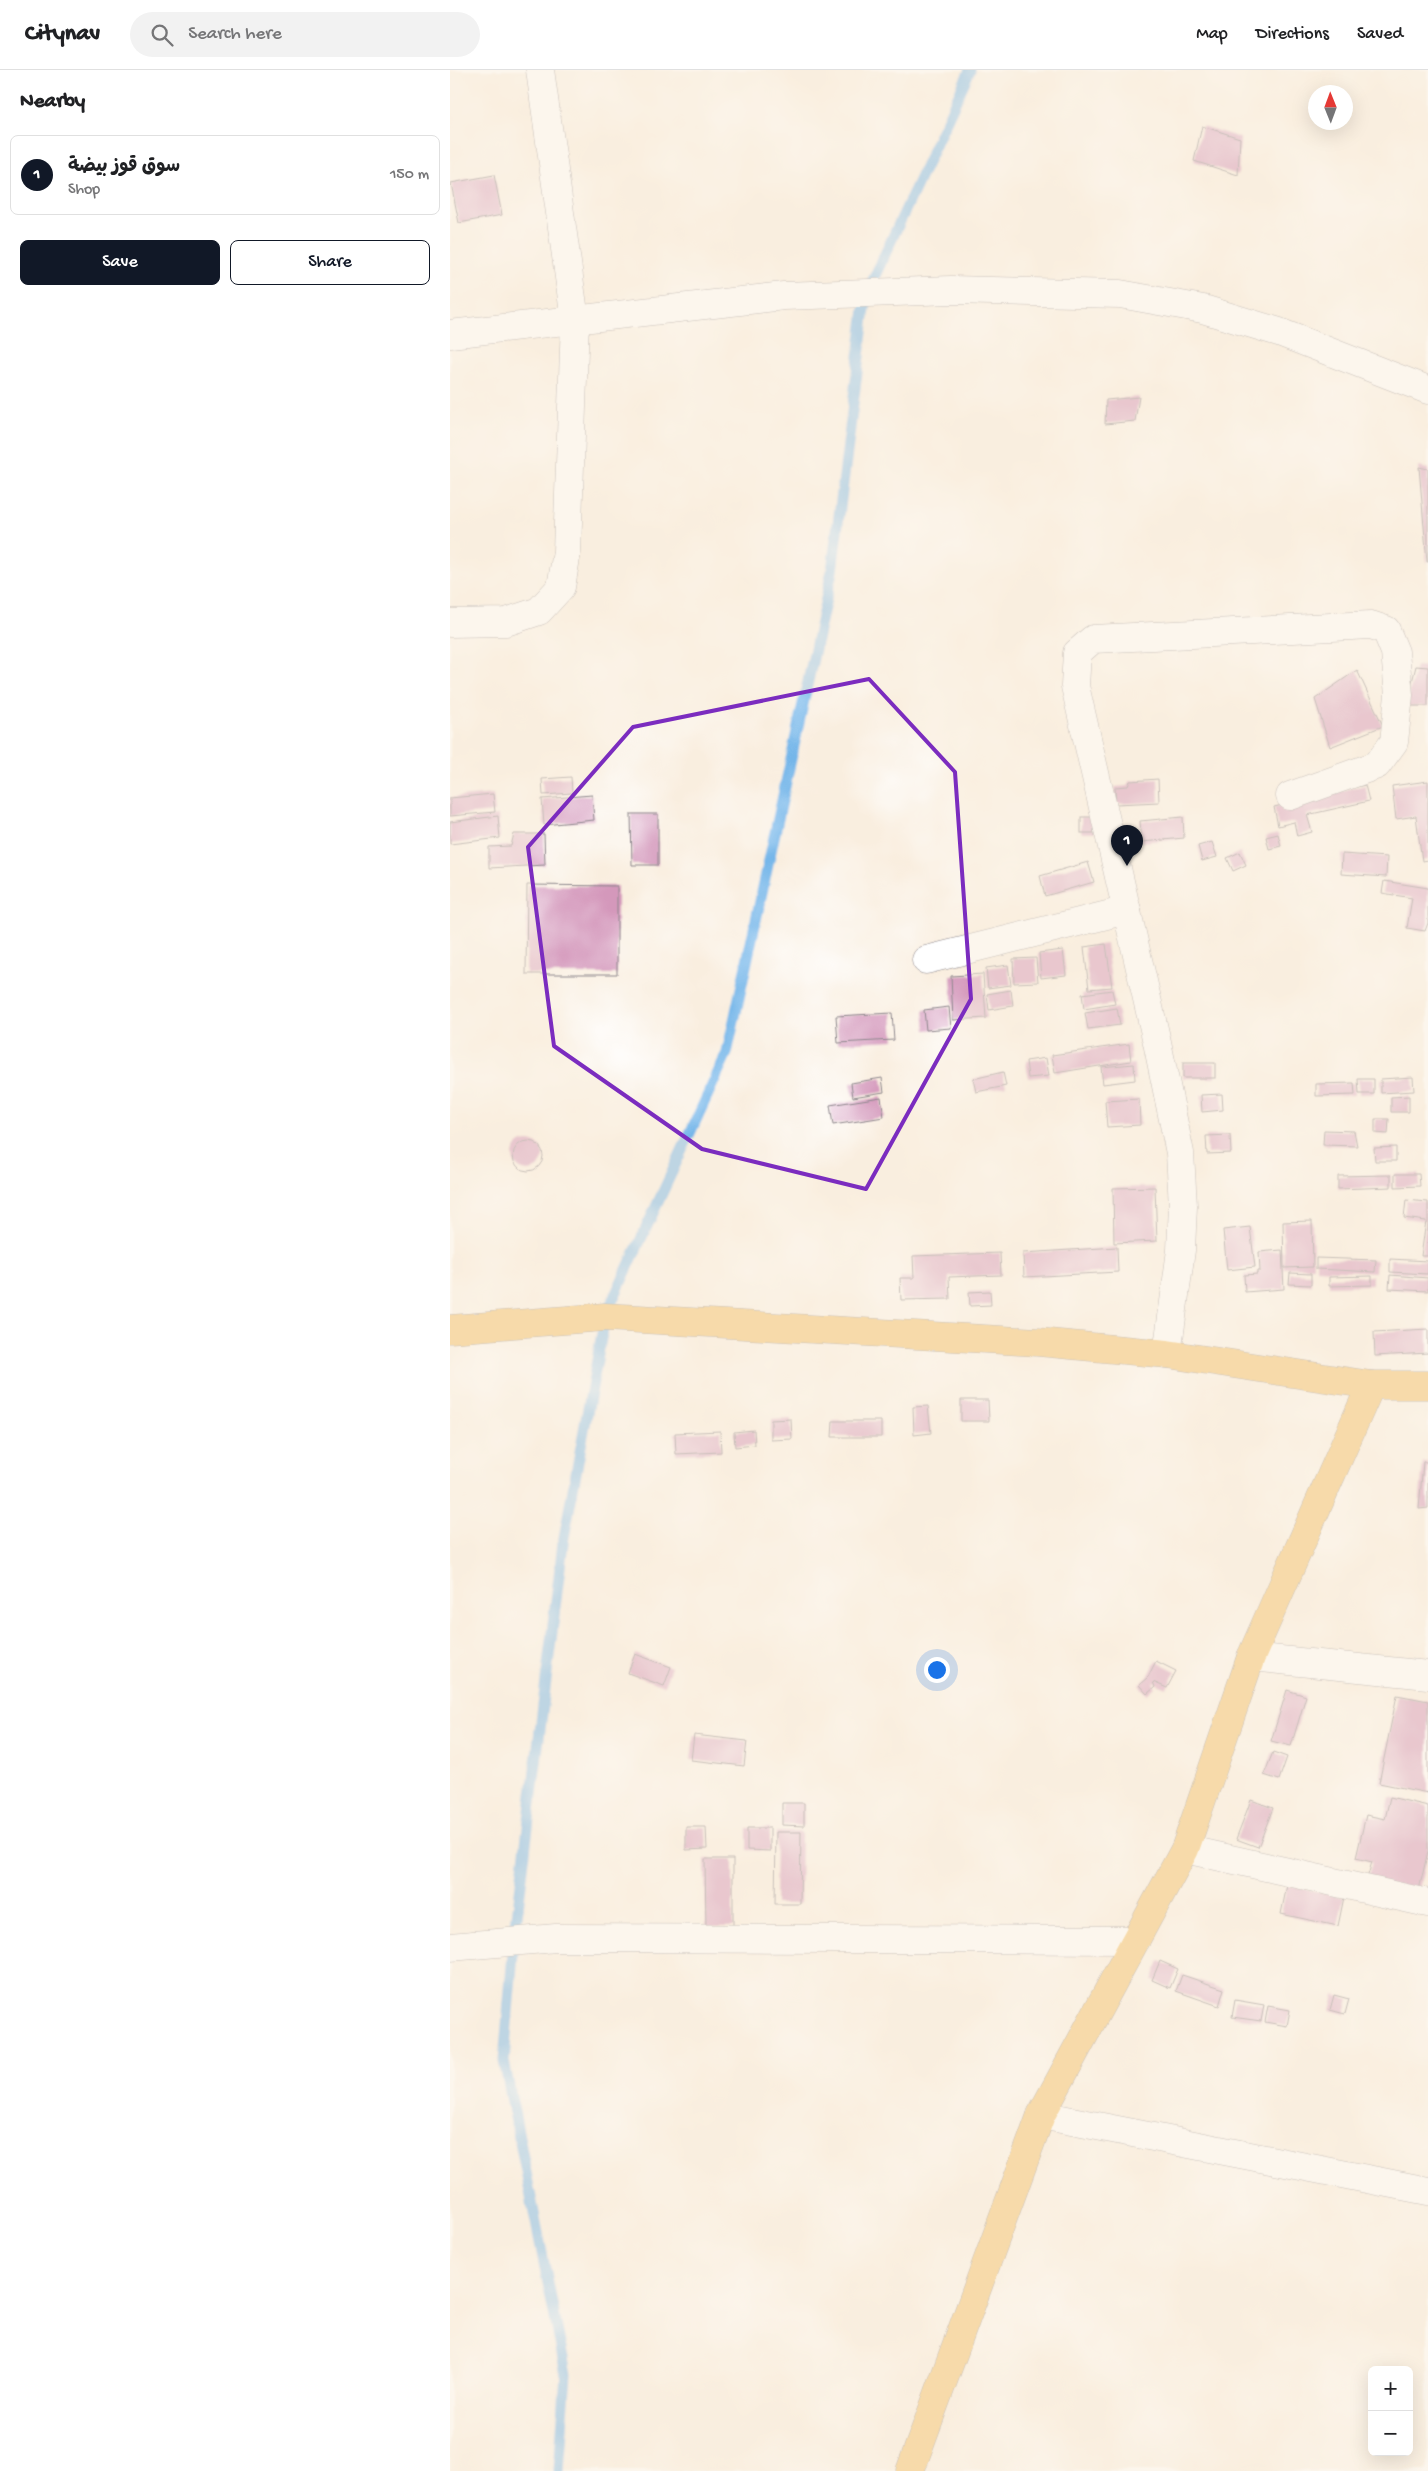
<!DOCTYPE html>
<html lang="en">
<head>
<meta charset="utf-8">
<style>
	body { margin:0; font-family:"Gochi Hand","Playpen Sans Arabic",sans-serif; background:#f2f2f2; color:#202124 }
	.controls { position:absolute; right:15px; bottom:15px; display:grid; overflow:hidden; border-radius:8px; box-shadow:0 5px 20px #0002 }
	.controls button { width:45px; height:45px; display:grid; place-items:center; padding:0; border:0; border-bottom:1px solid #e0e0e0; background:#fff; color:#202124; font:25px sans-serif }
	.compass { position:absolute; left:858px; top:15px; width:45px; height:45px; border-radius:50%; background:#fff; box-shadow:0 5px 20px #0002; rotate:359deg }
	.you { position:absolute; left:486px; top:1599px; width:18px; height:18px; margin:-12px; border:4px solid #fff; border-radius:50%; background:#1a73e8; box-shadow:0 0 0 8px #1a73e833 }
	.badge { display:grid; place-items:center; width:32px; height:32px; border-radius:50%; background:#111827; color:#fff; font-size:16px; font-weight:700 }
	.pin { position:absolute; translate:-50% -41px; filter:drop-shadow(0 1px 2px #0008) }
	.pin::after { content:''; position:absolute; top:26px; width:18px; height:15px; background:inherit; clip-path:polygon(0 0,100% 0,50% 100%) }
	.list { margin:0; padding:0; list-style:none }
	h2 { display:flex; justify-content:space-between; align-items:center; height:65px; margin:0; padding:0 20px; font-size:21px }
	h2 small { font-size:16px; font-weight:400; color:#757577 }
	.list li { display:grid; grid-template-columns:32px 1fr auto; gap:15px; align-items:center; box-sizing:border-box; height:80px; margin:0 10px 10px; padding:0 10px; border:1px solid #e0e0e0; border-radius:8px }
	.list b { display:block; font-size:19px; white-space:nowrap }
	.list p { margin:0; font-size:16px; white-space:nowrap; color:#757577 }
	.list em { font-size:16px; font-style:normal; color:#757577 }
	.actions { display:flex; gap:10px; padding:15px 20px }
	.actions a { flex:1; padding:11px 0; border:1px solid #111827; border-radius:8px; text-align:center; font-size:18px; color:#111827 }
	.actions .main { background:#111827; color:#fff }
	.icon { flex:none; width:28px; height:28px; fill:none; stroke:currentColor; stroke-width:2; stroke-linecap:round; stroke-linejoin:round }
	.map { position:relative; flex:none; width:978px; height:2401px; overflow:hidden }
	header { display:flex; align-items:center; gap:30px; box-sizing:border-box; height:70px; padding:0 25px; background:#fff; border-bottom:1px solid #e0e0e0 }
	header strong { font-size:24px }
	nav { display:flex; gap:28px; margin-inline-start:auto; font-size:18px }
	.search { width:350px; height:45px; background:#f2f2f2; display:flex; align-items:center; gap:12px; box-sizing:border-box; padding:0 18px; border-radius:28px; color:#757577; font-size:19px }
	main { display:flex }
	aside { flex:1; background:#fff }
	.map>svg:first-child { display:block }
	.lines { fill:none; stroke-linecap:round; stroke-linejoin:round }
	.stream { stroke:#74b6e9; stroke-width:11 }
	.building { fill:#d498bb }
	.minor-casing { stroke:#8e888d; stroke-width:29 }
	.major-casing { stroke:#8e888d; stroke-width:29 }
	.minor { stroke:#fff; stroke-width:28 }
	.major { stroke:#f4c26a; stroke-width:28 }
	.marked { fill:none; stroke:#7b2cbf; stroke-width:4; stroke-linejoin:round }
</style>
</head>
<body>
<header>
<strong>Citynav</strong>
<div class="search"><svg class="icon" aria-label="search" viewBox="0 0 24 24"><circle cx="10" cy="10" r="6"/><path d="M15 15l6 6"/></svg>Search here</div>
<nav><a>Map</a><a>Directions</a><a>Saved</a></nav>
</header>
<main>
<aside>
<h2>Nearby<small></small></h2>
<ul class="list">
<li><span class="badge">1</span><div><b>سوق قوز بيضة</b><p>Shop</p></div><em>150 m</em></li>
</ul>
<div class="actions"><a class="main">Save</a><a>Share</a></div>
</aside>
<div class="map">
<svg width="978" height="2401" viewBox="0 0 978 2401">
	<rect width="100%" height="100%" fill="#fff"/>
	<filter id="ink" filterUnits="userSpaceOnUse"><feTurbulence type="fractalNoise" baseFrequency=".02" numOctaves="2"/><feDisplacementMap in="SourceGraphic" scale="10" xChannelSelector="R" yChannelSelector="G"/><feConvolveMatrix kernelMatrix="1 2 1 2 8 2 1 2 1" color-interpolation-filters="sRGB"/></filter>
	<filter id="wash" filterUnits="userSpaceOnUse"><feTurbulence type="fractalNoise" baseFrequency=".0096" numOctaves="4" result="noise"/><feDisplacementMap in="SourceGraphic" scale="20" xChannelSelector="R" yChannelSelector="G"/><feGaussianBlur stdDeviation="1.12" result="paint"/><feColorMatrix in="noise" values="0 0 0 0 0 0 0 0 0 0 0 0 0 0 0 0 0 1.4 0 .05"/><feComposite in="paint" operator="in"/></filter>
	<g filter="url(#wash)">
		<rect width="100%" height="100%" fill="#f9eedf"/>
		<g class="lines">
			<path class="stream" d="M109,2401l7,-97 -62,-313 10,-120 49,-398 42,-226 122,-264 105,-482 35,-278 103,-223"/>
		</g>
		<g id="blocks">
			<g class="building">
				<path d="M752,56l38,12 -2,37 -44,-14z"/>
				<path d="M44,105l8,40 -43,8 -8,-40z"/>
				<path d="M689,327l-4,24 -30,3 1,-24z"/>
				<path d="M969,397l9,2v93h-1z"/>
				<path d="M966,596l12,1v39h-22z"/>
				<path d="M907,600l26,56 -53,21 -15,-48z"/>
				<path d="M121,707l1,16 -29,2 -1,-16z"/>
				<path d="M708,709l1,23 -43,2 -1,-17 13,-1 2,-5z"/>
				<path d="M978,711v79l-6,1 -6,-45 -20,3 -4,-33z"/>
				<path d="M915,715l4,16 -62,14 5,17 -15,4 -3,-14 -16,4 -4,-19z"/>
				<path d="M43,724l2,18 -45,4v-18z"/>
				<path d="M142,725l2,25 -50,5 -2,-26z"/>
				<path d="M181,744h27v51h-26z"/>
				<path d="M48,746l2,22 -50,6v-22z"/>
				<rect x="631" y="747" width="13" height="16"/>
				<path d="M733,747l1,21 -42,4 -2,-21z"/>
				<path d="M64,764h30l1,31 -56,3v-21l22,-1z"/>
				<path d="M828,764l3,12 -12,3 -3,-12z"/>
				<path d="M762,772l5,15 -15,4 -4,-15z"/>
				<path d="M790,782l6,13 -13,6 -6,-13z"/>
				<path d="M892,784l45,3 -1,20 -45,-3z"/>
				<path d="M638,792l6,20 -49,14 -5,-20z"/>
				<path d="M934,811l44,7v35l-3,8 -18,-3 5,-30 -30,-5z"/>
				<path d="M77,815l90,1v88h-91z"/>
				<path d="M656,874l6,43 -23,2 -5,-42z"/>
				<path d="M613,880l3,25 -25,3 -2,-25z"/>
				<path d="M586,888l2,24 -24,1 -1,-24z"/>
				<path d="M558,895l3,20 -23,3 -2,-20z"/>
				<path d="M533,904l3,44 -33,2 -2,-44z"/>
				<path d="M561,920l2,16 -24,4 -2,-16z"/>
				<path d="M662,920l3,14 -31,5 -2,-15z"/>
				<path d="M499,937l2,21 -25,2 -2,-20z"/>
				<path d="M667,938l3,17 -32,4 -3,-16z"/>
				<path d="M442,943l2,27 -56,3 -2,-27z"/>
				<path d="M679,974l2,17 -76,12 -3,-18z"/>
				<path d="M596,988l3,18 -21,2 -2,-17z"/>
				<rect x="733" y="993" width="32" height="15"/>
				<path d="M684,994l1,16 -32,4 -2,-17z"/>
				<path d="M553,1002l3,14 -30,6 -3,-13z"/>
				<path d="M963,1007l1,14 -33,2v-14z"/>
				<path d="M432,1008l2,14 -31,5 -2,-14z"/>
				<path d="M908,1009h16v15h-15z"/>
				<path d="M904,1013l1,12 -39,1v-12z"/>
				<path d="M772,1024l1,16 -21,2 -1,-17z"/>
				<path d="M959,1026v16h-18v-15z"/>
				<path d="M431,1027l3,20 -51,8 -3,-20z"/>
				<path d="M689,1029l1,26 -33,2 -2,-26z"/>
				<path d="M925,1049h14l-1,15 -13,-1z"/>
				<path d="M874,1060l30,1 3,15 -34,-1z"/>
				<path d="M780,1065l1,18 -24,1 -1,-18z"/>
				<circle cx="78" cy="1086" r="15"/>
				<path d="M946,1077v14h-21l-1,-13z"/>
				<path d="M945,1104h24l1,12 -25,1z"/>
				<path d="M941,1105v12l-53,2v-13z"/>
				<path d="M705,1117l2,54 -43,2 -1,-55z"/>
				<path d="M956,1130l22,2v54h-7l5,-35 -22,-3z"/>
				<path d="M862,1151l1,46 -29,1 -1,-46z"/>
				<path d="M800,1157l5,40 -28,3 -4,-40z"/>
				<path d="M667,1177l1,25 -94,5 -1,-24z"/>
				<path d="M832,1180l2,39 -39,3 -1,-17 13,-1v-3h3l-1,-19z"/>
				<path d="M550,1183l1,22 -52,2 1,22 -49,1 -1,-22h14l-1,-22z"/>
				<path d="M866,1188l60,2 -1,12 -59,-3z"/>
				<path d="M940,1189l38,2v13l-38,-2z"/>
				<path d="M840,1203l21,1v11l-22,-1z"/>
				<path d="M940,1205l38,3v13l-39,-2z"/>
				<path d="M922,1206v9l-43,1v-9z"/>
				<path d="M540,1221l1,14 -21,1 -1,-14z"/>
				<path d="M978,1259v24l-53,3 -1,-24z"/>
				<path d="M511,1330h27l1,21h-28z"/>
				<path d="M478,1336l3,27 -17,2 -1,-28z"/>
				<path d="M341,1349l1,20 -21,1v-20z"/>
				<path d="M383,1351h48v16h-49z"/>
				<path d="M304,1360l1,15 -20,2 -1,-15z"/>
				<path d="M270,1361l1,21 -45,2 -1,-21z"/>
				<path d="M973,1392h5v46l-9,1z"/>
				<path d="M185,1584l36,13 -7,19 -36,-13z"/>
				<path d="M706,1591l20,10 -9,17 -14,-6 2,5 -8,7 -8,-9 9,-8z"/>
				<path d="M837,1620l19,6 -15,50 -20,-5z"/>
				<path d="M947,1625l31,6v92l-49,-10z"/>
				<path d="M244,1665l53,6 -3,25 -53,-6z"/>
				<path d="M823,1682l14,5 -8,23 -15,-5z"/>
				<path d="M940,1727l38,9v45l-10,43 -52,-12 6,-20 -16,-4 10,-43 19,4z"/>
				<path d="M801,1730l22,8 -15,39 -22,-8z"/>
				<path d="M332,1733h22v23l-22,-1z"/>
				<path d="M236,1757h20l1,22 -21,1z"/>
				<path d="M297,1758h23v23l-23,-1z"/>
				<path d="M326,1762h25l-1,72h-25z"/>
				<path d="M255,1789h28v68h-27z"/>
				<path d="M837,1815l57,12 -6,29 -57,-12z"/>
				<path d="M710,1891l18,8 -8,19 -18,-8z"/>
				<path d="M732,1905l42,14 -5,17 -43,-15z"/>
				<path d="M884,1925l15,4 -4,15 -15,-4z"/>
				<path d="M785,1930l29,5 -3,16 -29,-4z"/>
				<path d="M818,1936l22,4 -3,16 -22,-4z"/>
			</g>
		</g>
	</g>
	<g filter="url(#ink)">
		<use href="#blocks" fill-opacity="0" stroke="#8e888d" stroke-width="1"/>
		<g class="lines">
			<g class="minor-casing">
				<g id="minor">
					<path d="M0,264l334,-38 167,-6 169,4 83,15 76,23 149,58"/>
					<path d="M0,553l56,-1 33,-11 22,-24 6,-35 8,-232 -35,-250"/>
					<path d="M476,890l201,-50"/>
					<path d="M717,1284l14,-104 2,-44 -3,-53 -23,-111 -82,-356 2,-33 16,-14 278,-14 15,5 9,22 4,43 -5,47 -17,23 -87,31"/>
					<path d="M801,1587l177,18"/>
					<path d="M735,1779l243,54"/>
					<path d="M0,1877l106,-9 580,2"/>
					<path d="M591,2045l387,76"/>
				</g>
			</g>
			<g class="major-casing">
				<g id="major">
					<path d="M0,1259l155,-12 433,25 129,12 204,31h57"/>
					<path d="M460,2401l131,-356 144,-266 66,-192 120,-272"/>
				</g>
			</g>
			<use href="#minor" class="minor"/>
			<use href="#major" class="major"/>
		</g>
	</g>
	<path d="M0 0H978V2401H0ZM419,609l86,93 16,227 -105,190 -164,-40 -148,-103 -26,-199 105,-120z" fill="#f9eedf" fill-opacity=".55" fill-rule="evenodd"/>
	<path class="marked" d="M419,609l86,93 16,227 -105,190 -164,-40 -148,-103 -26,-199 105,-120z"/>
</svg>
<div class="controls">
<button>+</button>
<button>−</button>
</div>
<svg class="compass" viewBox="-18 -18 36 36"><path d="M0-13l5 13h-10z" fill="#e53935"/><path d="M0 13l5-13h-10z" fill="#757577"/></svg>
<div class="you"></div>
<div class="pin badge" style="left:677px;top:796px">1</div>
</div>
</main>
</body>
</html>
